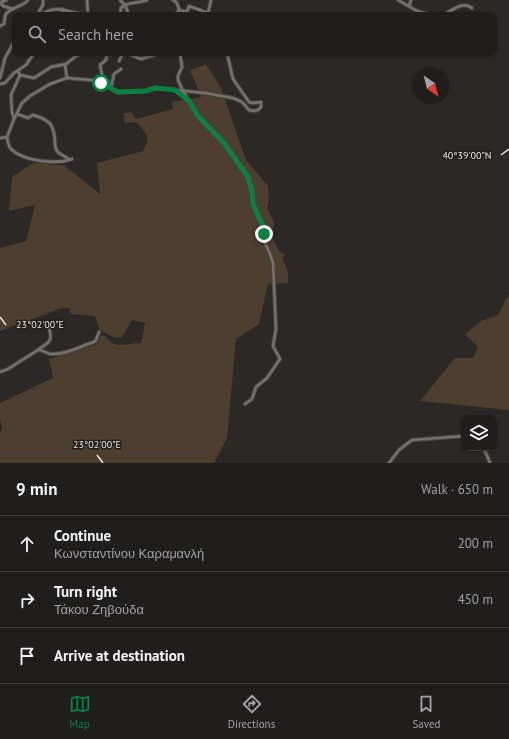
<!DOCTYPE html>
<html lang="en">
<head>
<meta charset="utf-8">
<style>
	body { margin:0; font-family:"PT Sans",sans-serif; background:#282725; color:#f1f3f6 }
	.controls { position:absolute; right:12px; bottom:12px; display:grid; overflow:hidden; border-radius:8px; box-shadow:0 1px 3px #0004 }
	.controls button { width:36px; height:36px; display:grid; place-items:center; padding:0; border:0; border-bottom:1px solid #3d3c3b; background:#201e1c; color:#f1f3f6; font:20px sans-serif }
	.compass { position:absolute; left:413px; top:68px; width:36px; height:36px; border-radius:50%; background:#201e1c; box-shadow:0 1px 3px #0004; rotate:145deg }
	.stop { position:absolute; width:12px; height:12px; margin:-9px; border:3px solid #0b8043; border-radius:50%; background:#fff }
	.stop.end { background:#0b8043; border-color:#fff; box-shadow:0 1px 4px #0008 }
	.list { margin:0; padding:0; list-style:none }
	h2 { display:flex; justify-content:space-between; align-items:center; height:52px; margin:0; padding:0 16px; font-size:17px }
	h2 small { font-size:13px; font-weight:400; color:#a2a2a3 }
	.list li { display:grid; grid-template-columns:26px 1fr auto; gap:12px; align-items:center; box-sizing:border-box; height:56px; padding:0 16px; border-top:1px solid #3d3c3b }
	.list b { display:block; font-size:15px; white-space:nowrap }
	.list p { margin:0; font-size:13px; white-space:nowrap; color:#a2a2a3 }
	.list em { font-size:13px; font-style:normal; color:#a2a2a3 }
	.icon { flex:none; width:22px; height:22px; fill:none; stroke:currentColor; stroke-width:2; stroke-linecap:round; stroke-linejoin:round }
	.map { position:relative; flex:none; width:509px; height:463px; overflow:hidden }
	.search { position:absolute; background:#201e1c; box-shadow:0 1px 3px #0004; left:12px; right:12px; top:12px; height:44px; display:flex; align-items:center; gap:10px; box-sizing:border-box; padding:0 14px; border-radius:8px; color:#a2a2a3; font-size:15px }
	.sheet { height:220px; background:#201e1c }
	nav { display:flex; justify-content:space-around; align-items:center; box-sizing:border-box; height:56px; border-top:1px solid #3d3c3b; background:#201e1c; font-size:11px; color:#a2a2a3 }
	nav a { display:grid; justify-items:center; gap:2px }
	nav .on { color:#0b8043 }
	.map>svg:first-child { display:block }
	.green { fill:#4d3e30 }
	.lines { fill:none; stroke-linecap:round; stroke-linejoin:round }
	.minor-casing { stroke:#484542; stroke-width:4.5 }
	.secondary-casing { stroke:#484542; stroke-width:5 }
	.minor { stroke:#75716d; stroke-width:2.5 }
	.secondary { stroke:#75716d; stroke-width:3 }
	.route { stroke:#0b8043; stroke-width:5 }
	.ticks { fill:none; stroke:#ebe9e7; stroke-width:1.5 }
	.ticks-label { font-size:10px; text-anchor:middle; fill:#ebe9e7; stroke:#221e1b; stroke-width:3; stroke-linejoin:round; paint-order:stroke }
</style>
</head>
<body>
<div class="map">
<svg width="509" height="463" viewBox="0 0 509 463">
	<rect width="100%" height="100%" fill="#2b2825"/>
	<g class="green">
		<path d="M206,64l15,24 25,72 22,26 1,13 -2,9 7,14 -2,15 7,14 6,4 -3,3c5,9 7,15 6,25l-20,1 -9,40 -23,15 -9,99 -13,25h-214v-30l2,-5 -2,-9v-16l53,-25 -4,-19 46,-14 7,-10c5,1 6,5 10,8 7,4 21,0 29,0l4,-20 -13,-3 -10,17c-11,3 -13,-5 -22,-6l-5,-15 -24,-2 -2,-6h-7l-62,23v-83l26,-7 9,-36 -26,6 3,-34 21,-14 31,2 36,29 -3,-31 46,-12c8,-14 4,-17 -6,-28l-7,-1 -5,2 -1,-11 7,-1 5,7 37,-10 -1,-7 29,-5 -11,-27z"/>
		<path d="M509,294v116l-89,-9 35,-43h18l5,-11 -13,-13 16,-13 17,-6z"/>
	</g>
	<g class="lines">
		<g class="minor-casing">
			<g id="minor">
				<path d="M87,0l1,15"/>
				<path d="M120,0l5,5c8,-3 14,-2 22,-5"/>
				<path d="M173,0l4,3 2,7 8,2 2,-6 19,7"/>
				<path d="M398,0l19,11 16,4"/>
				<path d="M1,3l2,3 10,3"/>
				<path d="M125,5l4,10"/>
				<path d="M409,6l2,-6"/>
				<path d="M37,15l6,-10v-5"/>
				<path d="M41,15c17,-13 29,0 46,-1"/>
				<path d="M62,15l1,-6"/>
				<path d="M120,15l1,-7 3,-3"/>
				<path d="M175,15l4,-5"/>
				<path d="M211,15l-3,-2 3,-13"/>
				<path d="M443,15c9,-4 20,-15 29,-7"/>
				<path d="M0,26l4,-2c1,-3 0,-7 2,-10 5,-7 17,-7 22,-14"/>
				<path d="M104,53l7,2 3,-2"/>
				<path d="M126,53l15,6 20,-6"/>
				<path d="M180,53l2,14 -4,9v4l5,11 15,25 26,27 24,34 4,14 1,13 11,25v12l6,13 3,9 3,66 -3,17 7,13 -13,19 -11,9 -4,12 -7,5"/>
				<path d="M119,61l4,-8"/>
				<path d="M65,65l2,13"/>
				<path d="M20,75l14,3 17,-11 15,-3 10,-8 8,-3"/>
				<path d="M0,78l5,-20 10,-18"/>
				<path d="M101,83l1,-8 -2,-10 6,-5 1,-7"/>
				<path d="M0,84l5,-1 9,-10 12,-8 8,-12"/>
				<path d="M111,87l3,-13 7,-5"/>
				<path d="M175,90l12,9"/>
				<path d="M17,114l11,4 5,-3c17,5 21,9 22,27 0,3 0,6 2,9 3,5 9,4 12,9"/>
				<path d="M14,119l8,-16 8,-7 20,-12 17,-6 24,2 14,4 13,8 27,-1 10,-3 50,5 28,5 9,4 7,8 5,1 4,-1 3,-3v-5l-8,1 -4,-1 -16,-23 -6,-26"/>
				<path d="M7,137c1,5 1,9 4,12 12,12 45,16 61,10"/>
				<path d="M0,138l7,-1 7,-18 -2,-7 -1,-17 9,-20 -2,-4"/>
				<path d="M39,349c10,-7 14,-7 10,-21"/>
				<path d="M0,372l8,-3 30,-19c5,0 8,3 12,4 15,1 31,-8 44,-12l2,-2 3,-8"/>
				<path d="M482,448l4,5 4,10"/>
				<path d="M389,463l10,-13 13,-10 52,-4"/>
			</g>
		</g>
		<g class="secondary-casing">
			<path id="secondary" d="M0,3l6,-3"/>
		</g>
		<use href="#minor" class="minor"/>
		<use href="#secondary" class="secondary"/>
	</g>
	<g class="lines">
		<path class="route" d="M101,83l17,9 27,-1 10,-3 20,2 14,11 9,15 26,27 24,34 4,14 1,13 9,20 2,10"/>
	</g>
	<path class="ticks" d="M501,155l8,-6M0,317l6,8M97,455l6,8"/>
	<g class="ticks-label">
		<text x="467" y="159">40°39'00"N</text>
		<text x="40" y="328">23°02'00"E</text>
		<text x="97" y="448">23°02'00"E</text>
	</g>
</svg>
<div class="controls">
<button><svg class="icon" aria-label="layers" viewBox="0 0 24 24"><path d="M12 4l9 5-9 5-9-5zM3 14l9 5 9-5"/></svg></button>
</div>
<svg class="compass" viewBox="-18 -18 36 36"><path d="M0-13l5 13h-10z" fill="#e53935"/><path d="M0 13l5-13h-10z" fill="#a2a2a3"/></svg>
<div class="stop" style="left:101px;top:83px"></div>
<div class="stop end" style="left:264px;top:234px"></div>
<div class="search"><svg class="icon" aria-label="search" viewBox="0 0 24 24"><circle cx="10" cy="10" r="6"/><path d="M15 15l6 6"/></svg>Search here</div>
</div>
<section class="sheet">
<h2>9 min<small>Walk · 650 m</small></h2>
<ul class="list">
<li><svg class="icon" aria-label="ahead" viewBox="0 0 24 24"><path d="M12 20V5M6 11l6-6 6 6"/></svg><div><b>Continue</b><p>Κωνσταντίνου Καραμανλή</p></div><em>200 m</em></li>
<li><svg class="icon" aria-label="right" viewBox="0 0 24 24"><path d="M7 20v-9h11M14 6l5 5-5 5"/></svg><div><b>Turn right</b><p>Τάκου Ζηβούδα</p></div><em>450 m</em></li>
<li><svg class="icon" aria-label="arrive" viewBox="0 0 24 24"><path d="M6 21V4h12l-3 4 3 4H6"/></svg><div><b>Arrive at destination</b></div></li>
</ul>
</section>
<nav>
<a class="on"><svg class="icon" aria-label="map" viewBox="0 0 24 24"><path d="M3 6l6-2 6 2 6-2v14l-6 2-6-2-6 2zM9 4v14M15 6v14"/></svg>Map</a>
<a><svg class="icon" aria-label="directions" viewBox="0 0 24 24"><path d="M12 3l9 9-9 9-9-9zM9 14v-3h6M13 9l2 2-2 2"/></svg>Directions</a>
<a><svg class="icon" aria-label="saved" viewBox="0 0 24 24"><path d="M7 4h10v16l-5-4-5 4z"/></svg>Saved</a>
</nav>
</body>
</html>
